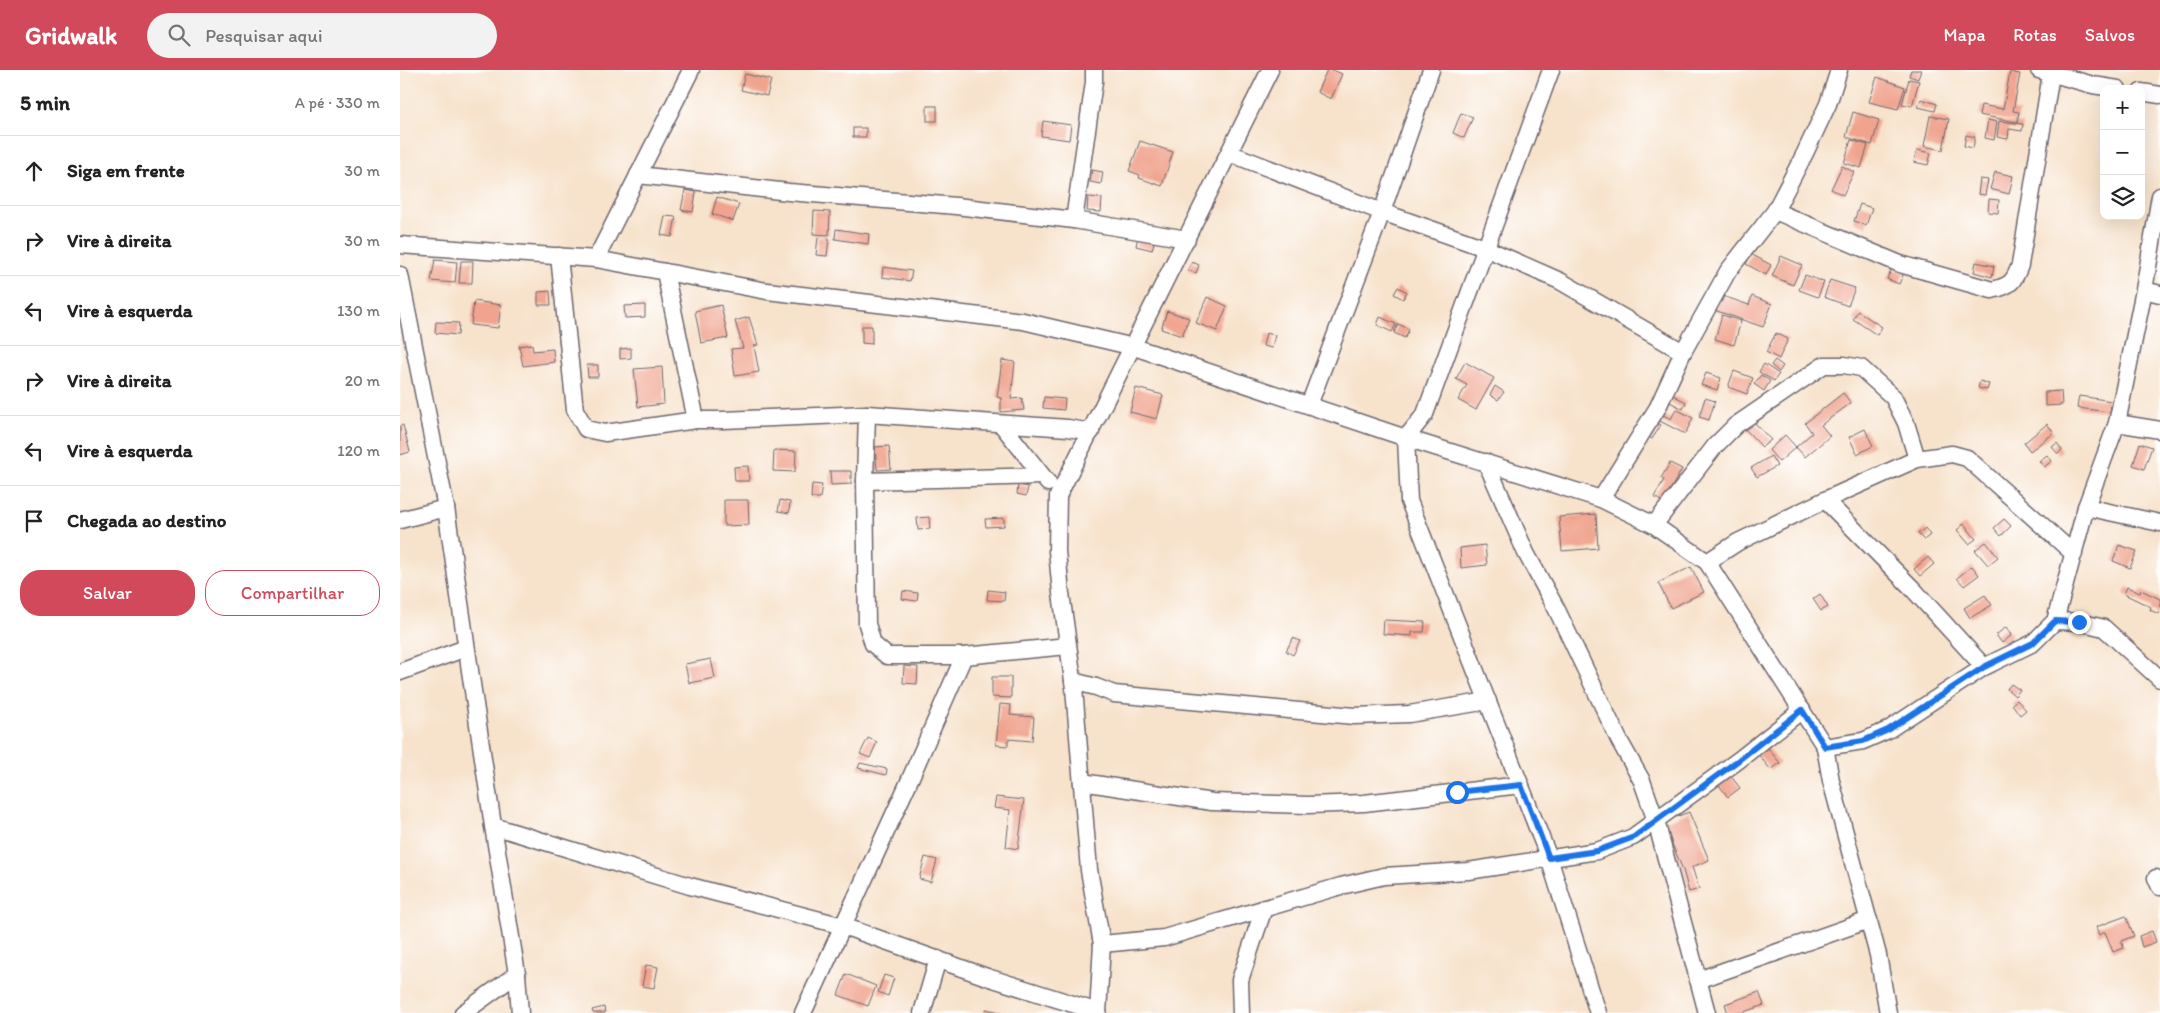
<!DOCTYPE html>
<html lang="pt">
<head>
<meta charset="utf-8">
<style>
	body { margin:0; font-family:Itim,sans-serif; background:#f2f2f2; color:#222 }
	.controls { position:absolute; right:15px; top:15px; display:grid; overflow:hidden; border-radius:10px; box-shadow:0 5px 20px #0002 }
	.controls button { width:45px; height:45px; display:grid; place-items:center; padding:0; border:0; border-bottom:1px solid #e0e0e0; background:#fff; color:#222; font:25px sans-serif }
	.stop { position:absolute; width:15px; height:15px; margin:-11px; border:4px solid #1a73e8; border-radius:50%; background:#fff }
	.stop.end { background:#1a73e8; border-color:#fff; box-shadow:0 1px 5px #0008 }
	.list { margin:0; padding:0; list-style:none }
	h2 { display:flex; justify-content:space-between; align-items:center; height:65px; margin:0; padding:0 20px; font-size:21px }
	h2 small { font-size:16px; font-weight:400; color:#767676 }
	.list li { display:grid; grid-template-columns:32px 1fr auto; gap:15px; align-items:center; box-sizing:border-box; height:70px; padding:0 20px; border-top:1px solid #e0e0e0 }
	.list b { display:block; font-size:19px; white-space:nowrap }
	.list em { font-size:16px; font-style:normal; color:#767676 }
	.actions { display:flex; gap:10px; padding:15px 20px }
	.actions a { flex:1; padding:11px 0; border:1px solid #d1495b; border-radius:20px; text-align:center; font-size:18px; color:#d1495b }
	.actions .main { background:#d1495b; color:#fff }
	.icon { flex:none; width:28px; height:28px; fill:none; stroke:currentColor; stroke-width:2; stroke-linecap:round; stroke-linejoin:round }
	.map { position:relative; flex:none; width:1760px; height:943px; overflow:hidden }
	header { display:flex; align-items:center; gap:30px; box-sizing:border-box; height:70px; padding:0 25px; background:#d1495b; color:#fff }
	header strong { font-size:24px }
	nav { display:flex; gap:28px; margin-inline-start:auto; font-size:18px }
	.search { width:350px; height:45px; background:#f2f2f2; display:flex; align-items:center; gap:12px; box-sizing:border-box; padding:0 18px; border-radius:28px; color:#767676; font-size:19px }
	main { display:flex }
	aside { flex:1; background:#fff }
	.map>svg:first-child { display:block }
	.building { fill:#f0a48f }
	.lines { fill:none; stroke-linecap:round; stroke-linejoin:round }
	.street-casing { stroke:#6d656d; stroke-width:19 }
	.street { stroke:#fff; stroke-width:16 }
	.route { stroke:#1a73e8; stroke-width:6 }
</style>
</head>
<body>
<header>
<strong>Gridwalk</strong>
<div class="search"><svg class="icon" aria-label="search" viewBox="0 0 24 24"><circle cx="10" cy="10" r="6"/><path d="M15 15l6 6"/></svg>Pesquisar aqui</div>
<nav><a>Mapa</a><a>Rotas</a><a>Salvos</a></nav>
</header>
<main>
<aside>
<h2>5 min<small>A pé · 330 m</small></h2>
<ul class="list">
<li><svg class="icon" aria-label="ahead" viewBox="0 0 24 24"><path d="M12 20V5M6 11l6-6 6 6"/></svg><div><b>Siga em frente</b></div><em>30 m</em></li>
<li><svg class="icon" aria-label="right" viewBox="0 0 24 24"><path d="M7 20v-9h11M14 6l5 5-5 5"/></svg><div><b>Vire à direita</b></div><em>30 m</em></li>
<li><svg class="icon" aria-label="left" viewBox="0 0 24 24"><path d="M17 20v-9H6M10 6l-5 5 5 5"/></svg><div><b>Vire à esquerda</b></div><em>130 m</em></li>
<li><svg class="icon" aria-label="right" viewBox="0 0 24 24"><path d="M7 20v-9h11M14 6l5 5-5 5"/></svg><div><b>Vire à direita</b></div><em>20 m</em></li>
<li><svg class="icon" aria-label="left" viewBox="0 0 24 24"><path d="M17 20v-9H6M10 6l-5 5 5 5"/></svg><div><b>Vire à esquerda</b></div><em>120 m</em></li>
<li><svg class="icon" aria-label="arrive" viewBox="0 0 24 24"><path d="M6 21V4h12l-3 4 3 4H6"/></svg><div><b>Chegada ao destino</b></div></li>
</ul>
<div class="actions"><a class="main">Salvar</a><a>Compartilhar</a></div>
</aside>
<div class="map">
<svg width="1760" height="943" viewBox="0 0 1760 943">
	<rect width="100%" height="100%" fill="#fff"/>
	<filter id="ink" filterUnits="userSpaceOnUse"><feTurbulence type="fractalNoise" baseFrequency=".02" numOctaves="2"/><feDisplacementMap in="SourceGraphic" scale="10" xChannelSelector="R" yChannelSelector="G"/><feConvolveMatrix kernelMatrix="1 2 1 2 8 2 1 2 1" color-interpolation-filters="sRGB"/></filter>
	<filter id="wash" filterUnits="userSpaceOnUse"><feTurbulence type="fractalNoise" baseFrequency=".0096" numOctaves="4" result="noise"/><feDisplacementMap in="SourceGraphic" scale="20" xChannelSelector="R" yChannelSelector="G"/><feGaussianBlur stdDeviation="1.12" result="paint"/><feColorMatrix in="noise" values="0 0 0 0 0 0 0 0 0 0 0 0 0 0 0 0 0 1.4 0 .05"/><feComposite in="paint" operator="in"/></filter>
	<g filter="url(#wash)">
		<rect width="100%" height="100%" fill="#f7e2cb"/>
		<g id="blocks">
			<g class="building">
				<path d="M927,0h6l9,4 -11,25 -14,-7z"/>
				<path d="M1511,0h10l-3,9 -9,-3z"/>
				<path d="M1610,2l10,2 -7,37 6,1 -2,10 -38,-7 2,-10 22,4z"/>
				<path d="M345,4l26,6 -4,16 -26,-6z"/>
				<path d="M1477,7l28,10 -7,22 -29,-7z"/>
				<path d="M1509,9l10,2 -7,25 -10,-2z"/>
				<path d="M1521,29l16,5 -2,7 -17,-4z"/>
				<rect x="527" y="36" width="10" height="15"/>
				<path d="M1453,42l26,8 -7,25 -26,-8z"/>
				<path d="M1061,43l12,4 -9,21 -11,-5z"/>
				<path d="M1530,46l19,3 -6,31 -19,-4z"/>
				<path d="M1588,50l9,2 -3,18 -9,-2z"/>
				<path d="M643,51l28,4 -2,15 -28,-4z"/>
				<path d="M1599,51l24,3 -1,7 -13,-2 -1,10 -11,-2z"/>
				<rect x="453" y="58" width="13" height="9"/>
				<path d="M1566,65l9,2 -2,11 -9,-2z"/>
				<path d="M1451,70l17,5 -7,23 -17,-5z"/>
				<path d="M740,71l33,11 -11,34 -23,-8 1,-3 -11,-4z"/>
				<path d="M1517,80l14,3 -3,12 -14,-3z"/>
				<path d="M1442,96l12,6 -11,23 -12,-6z"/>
				<path d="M692,100l11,2 -2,12 -11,-2z"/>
				<path d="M1595,102l18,4 -4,18 -19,-5z"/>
				<path d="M1580,109l8,1 -3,15 -7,-1z"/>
				<path d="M285,120l11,2 -3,20 -12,-2z"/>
				<path d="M317,127l22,7 -6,17 -21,-7z"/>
				<path d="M688,127l14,1 -1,14 -14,-1z"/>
				<path d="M1589,129l10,1 -1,13 -10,-1z"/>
				<path d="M1460,134l12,4 -6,18 -12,-5z"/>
				<path d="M414,141l16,1 -1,23 -16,-1z"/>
				<path d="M265,146l11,1 -4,20 -11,-2z"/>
				<path d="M436,159l33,5 -1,10 -33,-5z"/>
				<path d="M738,166l17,3 -3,11 -16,-4z"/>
				<path d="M418,167l11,1 -2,18 -11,-1z"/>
				<path d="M1351,184l20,11 -5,10 -20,-11z"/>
				<path d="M1381,186l21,9 -9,20 -21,-9z"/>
				<path d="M35,190l22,2 -2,21 -24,-2z"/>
				<path d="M61,191h12l-1,22h-13z"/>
				<path d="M792,192l7,3 -3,8 -8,-3z"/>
				<path d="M1576,192l18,4 -2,11 -18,-5z"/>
				<path d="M483,197l29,4 -2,10 -28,-4z"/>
				<path d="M1492,198l12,5 -5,11 -12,-5z"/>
				<path d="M1405,205l19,7 -6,15 -19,-7z"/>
				<path d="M1430,210l25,8 -7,18 -24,-9z"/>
				<path d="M998,217l9,5 -4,7 -9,-5z"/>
				<path d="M150,221l1,14h-13v-13z"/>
				<path d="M1320,225l29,10 3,-9 20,8 -9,23 -49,-17z"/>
				<path d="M807,227l20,9 -10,25 -21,-8z"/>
				<path d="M74,231l27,4 -3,23 -27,-3z"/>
				<path d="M245,235v12l-20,1 -1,-12z"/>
				<path d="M321,235l7,33 -27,5 -6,-32z"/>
				<path d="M767,241l22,7 -7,18 -21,-7z"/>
				<path d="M1458,241l24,16 -5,8 -24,-16z"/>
				<path d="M1322,245l19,6 -7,24 -19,-6z"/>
				<path d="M349,247l9,28 -4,1 5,26 -24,4 -4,-27 12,-1 -8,-27z"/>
				<path d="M980,247l16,7 -4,8 -15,-7z"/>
				<path d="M36,252l23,1 -1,12 -23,-2z"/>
				<path d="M998,254l11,5 -4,9 -11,-5z"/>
				<path d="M462,256h10v18l-10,-1z"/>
				<path d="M866,263l9,2 -3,13 -9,-2z"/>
				<path d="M1376,263l12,6 -9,20 -13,-7z"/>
				<path d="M132,274l1,7 20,-2 1,13 -31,4 -4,-20z"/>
				<path d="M231,278v10l-11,1v-10z"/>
				<path d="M602,290l13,2 -4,37 11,-1 2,12 -23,2v-14l-4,-1z"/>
				<path d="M1375,290l8,6 -4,6 -8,-7z"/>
				<path d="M1065,292l29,16 -18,32 -18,-10 9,-15 -11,-6z"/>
				<path d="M1364,294l15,10 -5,7 -15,-9z"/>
				<path d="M187,295h11v12h-10z"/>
				<path d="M262,297l2,37 -26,3 -4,-38z"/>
				<path d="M1334,301l19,7 -6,16 -19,-7z"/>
				<path d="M1306,303l15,5 -4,12 -16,-5z"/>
				<path d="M1361,305l9,6 -6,10 -10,-7z"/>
				<path d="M1580,311l9,3 -2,6 -9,-2z"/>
				<path d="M1095,316l9,6 -6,8 -8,-5z"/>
				<path d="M736,318l27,7 -6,24 -27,-7z"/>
				<path d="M1661,321l1,14 -17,1v-14z"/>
				<path d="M1443,323l8,10 -30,22 9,11 -25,21 -9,-10 -17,15 -10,-12 16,-15 11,12 16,-14 -7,-10z"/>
				<path d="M1271,324l15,8 -3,7 -15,-8z"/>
				<path d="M1679,326l33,5 -2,11 -33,-4z"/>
				<path d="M644,327l21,2 -1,11 -21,-2z"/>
				<path d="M1305,328l10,3 -6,19 -10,-3z"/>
				<path d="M1276,339l17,9 -8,16 -29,-15 3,-6 12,6z"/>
				<path d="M1352,350l19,20 -9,7 -18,-19z"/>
				<path d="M1255,351l6,4 -9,14 -7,-5z"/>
				<path d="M1647,354l7,9 -24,18 -6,-8z"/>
				<path d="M3,355l7,27 -10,3v-29z"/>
				<path d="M1465,359l8,17 -16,8 -8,-17z"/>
				<path d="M1657,373l5,7 -4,4 -6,-7z"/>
				<path d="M1740,373l12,4 -8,22 -11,-4z"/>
				<path d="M489,376l2,23 -14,1 -2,-23z"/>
				<path d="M374,380l22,1 -1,21 -22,-1z"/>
				<path d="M1647,385l5,6 -8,6 -5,-6z"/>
				<path d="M1371,386l6,10 -20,11 -6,-9z"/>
				<path d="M1270,393l12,6 -19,33 -9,-5 10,-17 -3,-2z"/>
				<path d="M348,396l1,15h-14l-1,-14z"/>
				<path d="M430,401h21v13l-20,1z"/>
				<path d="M412,414l10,1 -2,13h-9z"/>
				<path d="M618,415l10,2 -2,9 -9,-2z"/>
				<path d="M324,430h24l1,25 -25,1z"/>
				<path d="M380,430l10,2 -1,11 -11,-2z"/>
				<path d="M1196,444l2,34 -36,3 -3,-34z"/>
				<path d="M529,447l1,12 -12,1 -1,-12z"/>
				<path d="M604,448v8l-18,1 -1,-8z"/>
				<path d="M1604,449l7,7 -10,10 -7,-8z"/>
				<path d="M1564,454l12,15 -7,5 -12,-14z"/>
				<path d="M1525,458l5,7 -6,5 -6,-6z"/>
				<path d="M1586,472l12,15 -10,8 -13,-15z"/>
				<path d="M1085,475l2,20 -26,3 -1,-20z"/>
				<path d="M1719,475l18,6 -7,17 -17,-7z"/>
				<path d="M1528,487l6,7 -14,12 -6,-7z"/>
				<path d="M1572,496l7,9 -15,11 -7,-8z"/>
				<path d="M1291,497l13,25 -33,16 -13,-25z"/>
				<path d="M1727,517l13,6 1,-3 19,9 -1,15 -9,-4 1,-3 -27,-13z"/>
				<path d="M588,520l17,2 -1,9 -17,-1z"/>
				<path d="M503,521l15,2 -1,8 -15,-2z"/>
				<path d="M1420,524l8,13 -7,4 -8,-12z"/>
				<path d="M1585,525l7,10 -22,13 -6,-10z"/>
				<path d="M984,550l41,2 -1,10h-12v4l-29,-2z"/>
				<path d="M1606,557l6,8 -10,8 -6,-8z"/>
				<path d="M893,568l7,3 -7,14 -7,-4z"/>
				<path d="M311,589l4,19 -26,5 -4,-19z"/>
				<path d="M504,596l14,1 -1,17 -14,-1z"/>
				<path d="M592,607h19v21l-19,-1z"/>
				<path d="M1611,614l9,6 -5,6 -8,-7z"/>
				<path d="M1617,630l9,10 -6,5 -8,-11z"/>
				<path d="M600,634l11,1 -1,10 24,2 -2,24 -24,-2v7l-12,-1z"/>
				<path d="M468,668l9,4 -7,16 -10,-4z"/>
				<path d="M1367,677l13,16 -9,7 -13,-16z"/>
				<path d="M460,693l27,6 -1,6 -28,-7z"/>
				<path d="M1330,705l10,13 -12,9 -10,-13z"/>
				<path d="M596,727l28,3 -6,49 -12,-2 4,-37 -16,-2z"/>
				<path d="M1289,742l20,48 -17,7 7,22 -10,3 -6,-22 -20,-48z"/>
				<path d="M525,787l12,3 -6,22 -12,-3z"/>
				<path d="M1726,846l8,20 -13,5 3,7 -11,4 -8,-20 -6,3 -3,-8z"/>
				<path d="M1752,861l4,11 -14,5 -3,-11z"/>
				<path d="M246,895l12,2 -4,21 -12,-2z"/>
				<path d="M446,904l30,12 -8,20 -30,-11z"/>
				<path d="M484,905l10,3 -6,18 -10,-4z"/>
				<path d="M1359,922l5,13 -23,8h-13l-3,-9z"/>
				<path d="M204,937l1,6h-12l-1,-3z"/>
				<path d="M586,939l14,3v1h-15z"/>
			</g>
		</g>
	</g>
	<g filter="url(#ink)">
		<use href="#blocks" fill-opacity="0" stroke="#6d656d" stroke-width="1"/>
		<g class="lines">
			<g class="street-casing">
				<g id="street">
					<path d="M1151,0l-126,344 -19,24 3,63 140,357 49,155"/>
					<path d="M1639,0l54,15 25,4"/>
					<path d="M1741,22l19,3"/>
					<path d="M829,83l153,59 103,36 75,33 123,71"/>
					<path d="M238,105l151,17 167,14 118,14 113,19"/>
					<path d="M1375,141l125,53 92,26c18,-4 22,-8 28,-25l31,-191"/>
					<path d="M674,150l20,-138v-12"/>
					<path d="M0,175l196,14 171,32 256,30 111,26 272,91 195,61 53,26 53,37 118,185 6,34 47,174 10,58"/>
					<path d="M159,186l16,154 11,19 19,4 91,-13"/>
					<path d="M196,189l95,-189"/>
					<path d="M265,202l31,148h27l144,-6"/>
					<path d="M0,205l46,233 47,318 24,148 3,39"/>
					<path d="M1744,220l16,4"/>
					<path d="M909,335l73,-193 49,-142"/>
					<path d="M1717,353l43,7"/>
					<path d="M602,355l46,58"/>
					<path d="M1086,392l40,91 30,55 63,132 23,41 14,40 51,192"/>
					<path d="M465,411l177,-5"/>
					<path d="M1201,429l57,-92 25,-55 45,-81 47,-60 30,-58 23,-49 11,-34"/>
					<path d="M1425,430l87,88 72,79"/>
					<path d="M1686,437l74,16"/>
					<path d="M0,450l46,-12"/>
					<path d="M1254,455l61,-79 21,-21 88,-60h20l17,3 32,29 13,26 11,36"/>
					<path d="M1307,492l31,-20 87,-42 92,-41 35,-5 15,4 107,96"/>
					<path d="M1655,551l24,1 25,6 56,51"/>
					<path d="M668,576l-104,10h-77l-14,-12 -6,-20 -2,-143 2,-67 201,14 23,4"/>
					<path d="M0,602l66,-24"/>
					<path d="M673,611l23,6 18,7 240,22 55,-2 79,-13"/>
					<path d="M1425,677l38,-6 25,-11 96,-63 49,-24 22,-22 31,-114 31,-84 27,-133 16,-94"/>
					<path d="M682,712l130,20 96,3 56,-2 157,-18"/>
					<path d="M93,756l197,60 153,40 144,51 111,35"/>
					<path d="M1756,808l4,9"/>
					<path d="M702,874l62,-6 177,-52 43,-10 84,-5 129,-20 36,-14 107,-78 62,-49"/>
					<path d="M1298,910l171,-60"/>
					<path d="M63,943l54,-39"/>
					<path d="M403,943l104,-227 57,-130"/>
					<path d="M522,943l16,-54"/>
					<path d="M698,943l4,-69 -13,-74 -15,-182 -13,-95 -4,-42 1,-55 212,-426"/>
					<path d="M841,943l-1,-33 24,-72"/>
				</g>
			</g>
			<use href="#street" class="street"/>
		</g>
	</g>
	<g class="lines" filter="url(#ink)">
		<path class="route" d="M1057,722l64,-7 28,73 48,-7 37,-14 106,-78 62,-49 23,37 38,-6 25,-11 96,-63 49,-24 22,-22 24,1"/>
	</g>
</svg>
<div class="controls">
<button>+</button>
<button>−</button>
<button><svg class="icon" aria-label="layers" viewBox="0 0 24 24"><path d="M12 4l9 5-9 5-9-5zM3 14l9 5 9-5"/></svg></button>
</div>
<div class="stop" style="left:1057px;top:722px"></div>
<div class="stop end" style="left:1679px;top:552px"></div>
</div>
</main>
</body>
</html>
